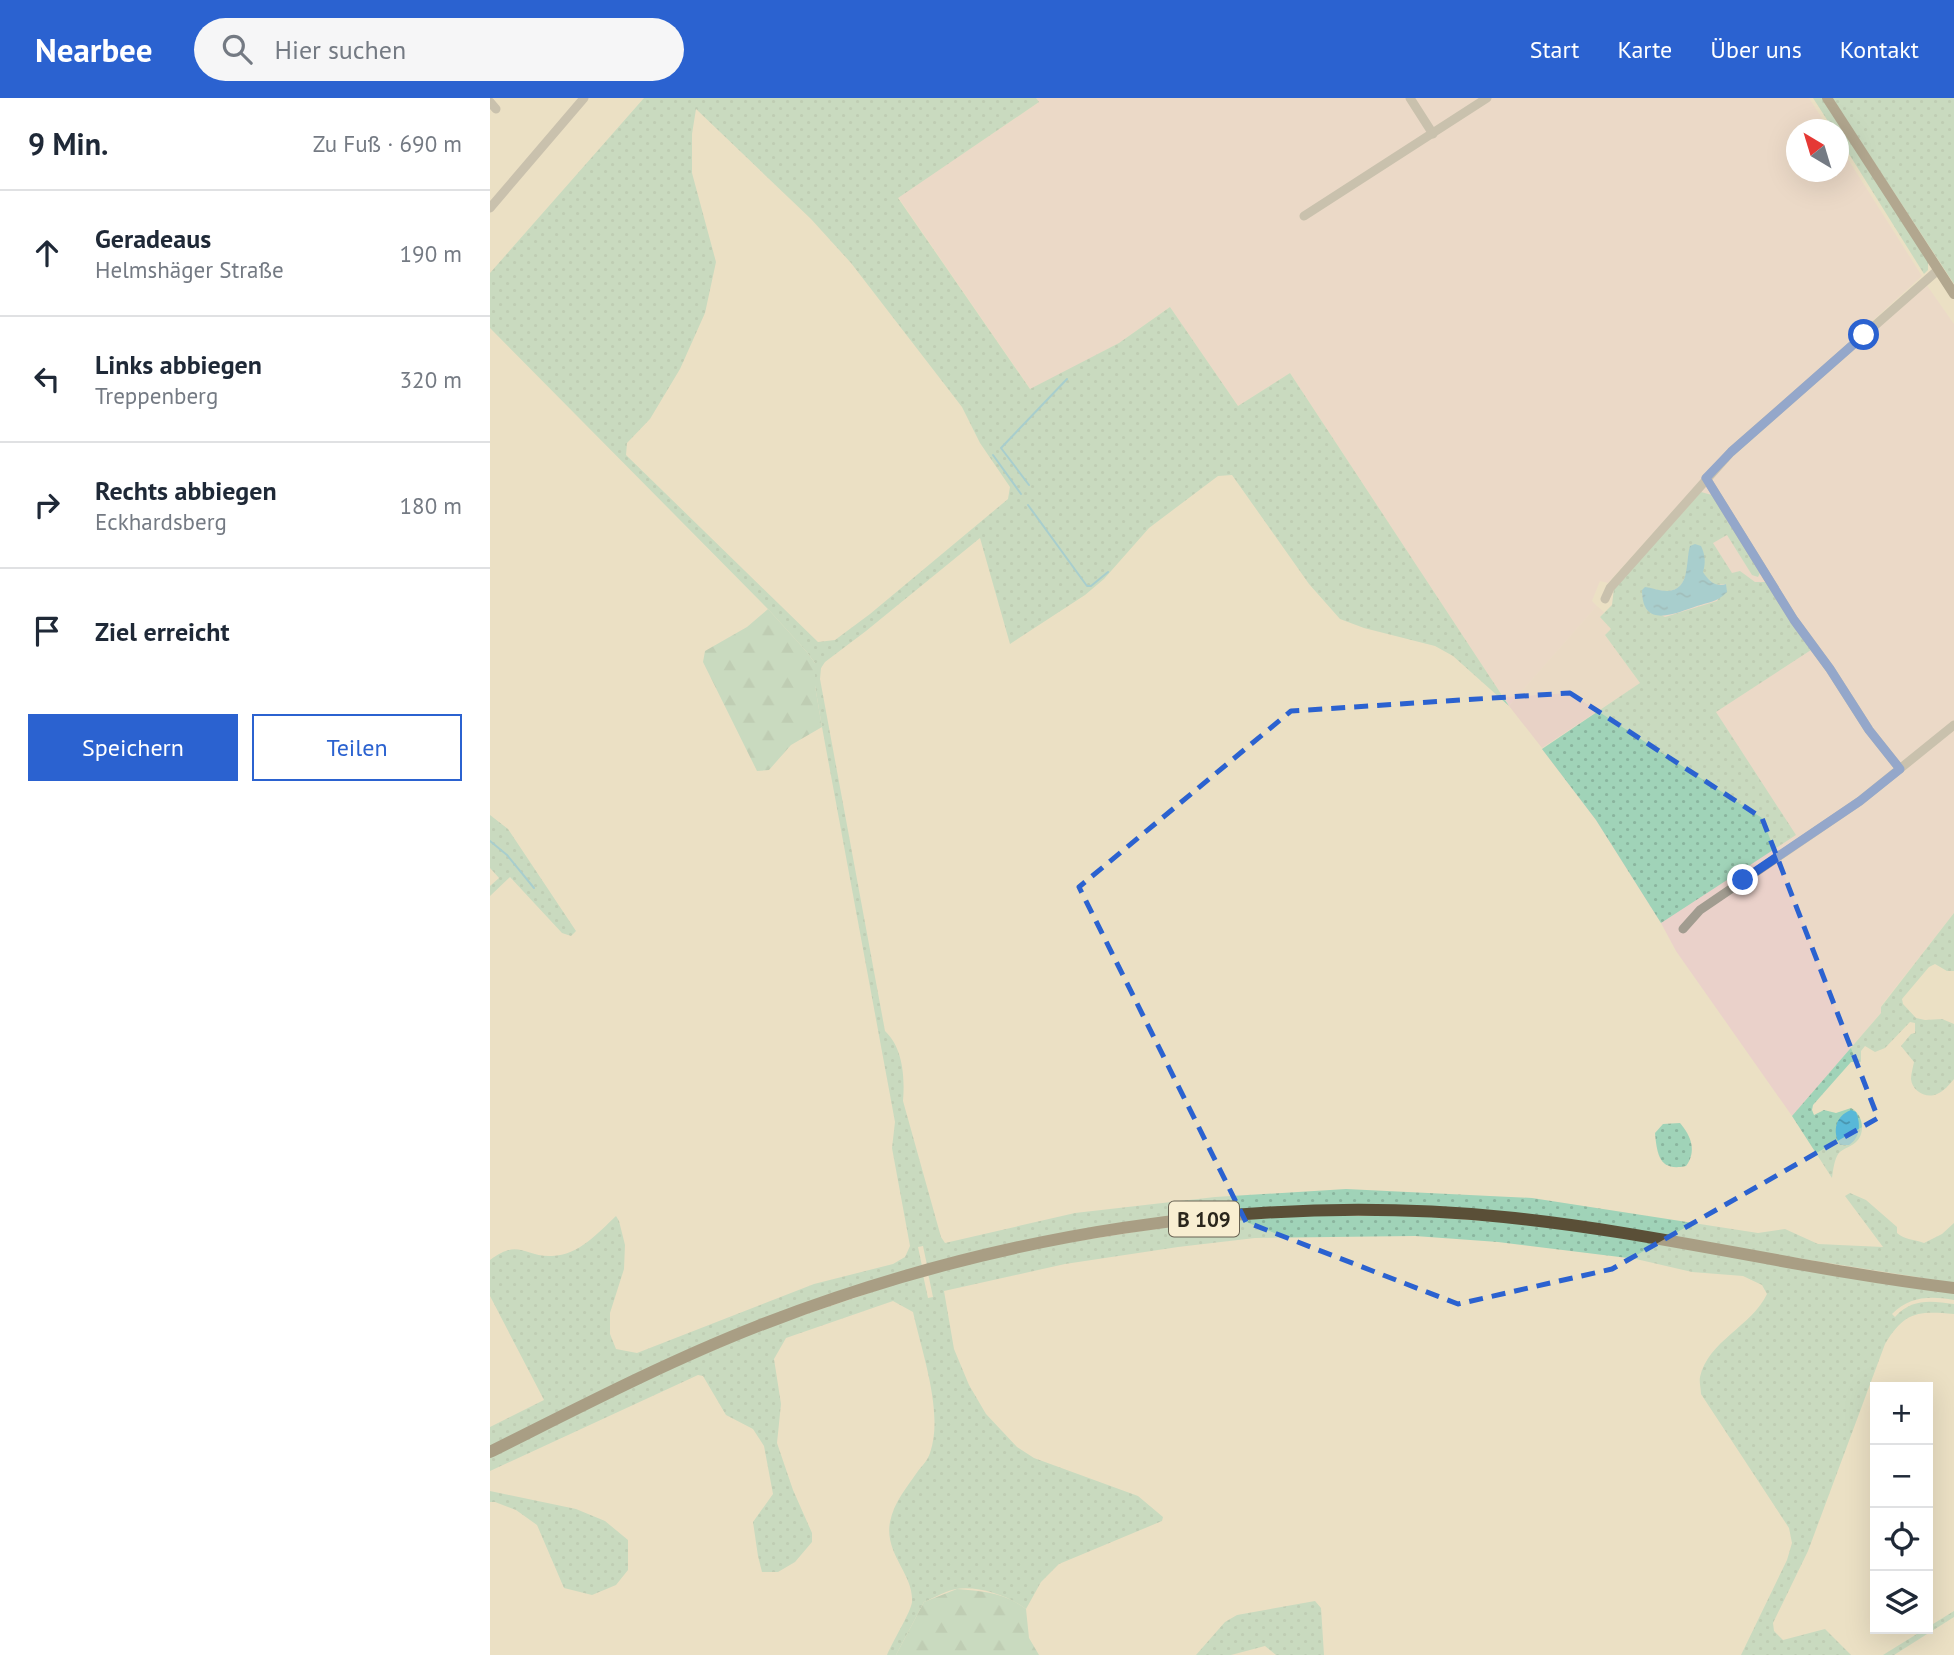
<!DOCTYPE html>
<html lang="de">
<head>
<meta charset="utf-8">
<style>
	body { margin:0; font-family:"PT Sans",sans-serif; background:#f6f6f7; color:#1f2937 }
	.controls { position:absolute; right:21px; bottom:21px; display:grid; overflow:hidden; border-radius:0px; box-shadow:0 7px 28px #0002 }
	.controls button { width:63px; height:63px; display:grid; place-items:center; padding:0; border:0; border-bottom:2px solid #e0e1e3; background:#fff; color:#1f2937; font:35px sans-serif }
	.compass { position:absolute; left:1296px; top:21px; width:63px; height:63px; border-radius:50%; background:#fff; box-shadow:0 7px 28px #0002; rotate:322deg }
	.stop { position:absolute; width:21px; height:21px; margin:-16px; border:5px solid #2b62d0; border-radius:50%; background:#fff }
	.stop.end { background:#2b62d0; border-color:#fff; box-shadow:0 2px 7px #0008 }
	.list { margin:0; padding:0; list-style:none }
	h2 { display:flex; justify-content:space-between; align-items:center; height:91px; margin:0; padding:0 28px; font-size:30px }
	h2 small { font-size:23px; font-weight:400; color:#747a83 }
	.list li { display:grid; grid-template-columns:46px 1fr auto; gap:21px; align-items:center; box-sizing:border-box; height:126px; padding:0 28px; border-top:2px solid #e0e1e3 }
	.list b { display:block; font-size:26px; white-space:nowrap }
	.list p { margin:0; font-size:23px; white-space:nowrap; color:#747a83 }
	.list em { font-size:23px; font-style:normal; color:#747a83 }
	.actions { display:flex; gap:14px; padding:21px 28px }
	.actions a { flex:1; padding:16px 0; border:2px solid #2b62d0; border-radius:0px; text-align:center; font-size:24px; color:#2b62d0 }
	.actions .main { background:#2b62d0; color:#fff }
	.icon { flex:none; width:38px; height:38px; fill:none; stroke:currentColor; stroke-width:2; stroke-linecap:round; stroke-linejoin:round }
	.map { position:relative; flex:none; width:1464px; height:1557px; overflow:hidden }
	header { display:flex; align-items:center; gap:42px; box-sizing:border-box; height:98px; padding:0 35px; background:#2b62d0; color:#fff }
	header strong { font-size:33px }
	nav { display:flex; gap:38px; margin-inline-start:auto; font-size:24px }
	.search { width:490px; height:63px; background:#f6f6f7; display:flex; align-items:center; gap:18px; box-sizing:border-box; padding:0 24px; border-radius:38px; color:#747a83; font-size:26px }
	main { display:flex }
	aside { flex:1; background:#fff }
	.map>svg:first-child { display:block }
	.commercial { fill:#ead1ca }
	.industrial { fill:#e8d2c6 }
	.grass { fill:url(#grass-dots); fill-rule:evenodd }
	.forest { fill:url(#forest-firs) }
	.water { fill:url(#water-ripples) }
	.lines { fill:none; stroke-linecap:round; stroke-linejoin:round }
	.stream { stroke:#58b8d8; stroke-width:2 }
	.minor { stroke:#a19c90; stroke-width:9 }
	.major { stroke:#6d634e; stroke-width:10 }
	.highway { stroke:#5a4f37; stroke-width:12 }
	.route { stroke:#2b62d0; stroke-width:9 }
	.marked { fill:none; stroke:#2b62d0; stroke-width:5; stroke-dasharray:14 9; stroke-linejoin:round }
	.labels { text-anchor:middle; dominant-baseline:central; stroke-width:7; stroke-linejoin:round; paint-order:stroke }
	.shield { fill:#f8eed1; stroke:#686252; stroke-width:2 }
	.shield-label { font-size:21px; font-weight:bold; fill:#2a261c }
</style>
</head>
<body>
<header>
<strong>Nearbee</strong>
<div class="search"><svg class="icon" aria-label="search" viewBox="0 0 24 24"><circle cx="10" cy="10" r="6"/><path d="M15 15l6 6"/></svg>Hier suchen</div>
<nav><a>Start</a><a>Karte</a><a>Über uns</a><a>Kontakt</a></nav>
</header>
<main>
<aside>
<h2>9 Min.<small>Zu Fuß · 690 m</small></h2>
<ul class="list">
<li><svg class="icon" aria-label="ahead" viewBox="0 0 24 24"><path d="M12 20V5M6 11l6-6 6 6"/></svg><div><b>Geradeaus</b><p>Helmshäger Straße</p></div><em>190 m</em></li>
<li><svg class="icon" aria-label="left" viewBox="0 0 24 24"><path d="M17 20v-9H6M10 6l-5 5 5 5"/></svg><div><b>Links abbiegen</b><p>Treppenberg</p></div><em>320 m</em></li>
<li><svg class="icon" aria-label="right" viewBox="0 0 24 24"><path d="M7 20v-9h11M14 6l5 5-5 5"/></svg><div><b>Rechts abbiegen</b><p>Eckhardsberg</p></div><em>180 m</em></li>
<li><svg class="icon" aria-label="arrive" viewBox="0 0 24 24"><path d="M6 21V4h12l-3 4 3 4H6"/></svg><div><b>Ziel erreicht</b></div></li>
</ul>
<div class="actions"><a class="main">Speichern</a><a>Teilen</a></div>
</aside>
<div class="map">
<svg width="1464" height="1557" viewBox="0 0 1464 1557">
	<defs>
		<pattern id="grass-dots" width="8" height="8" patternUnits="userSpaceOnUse" patternTransform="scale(1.75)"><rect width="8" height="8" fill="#a0d3b8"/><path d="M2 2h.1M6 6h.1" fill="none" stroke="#8ab59e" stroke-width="1.8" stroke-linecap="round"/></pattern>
		<pattern id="forest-firs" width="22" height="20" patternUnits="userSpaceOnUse" patternTransform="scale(1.75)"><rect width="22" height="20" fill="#a0d3b8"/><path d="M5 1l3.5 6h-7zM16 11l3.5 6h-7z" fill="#8ab59e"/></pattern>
		<pattern id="water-ripples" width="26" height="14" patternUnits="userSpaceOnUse" patternTransform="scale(1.75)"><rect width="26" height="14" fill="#58b8d8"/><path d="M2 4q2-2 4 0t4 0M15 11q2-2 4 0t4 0" fill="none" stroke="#4995ae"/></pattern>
	</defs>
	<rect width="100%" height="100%" fill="#ebe0c4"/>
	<g class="commercial">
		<path d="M546,0h773l20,31 -32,1v42h42v-27l83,131 -203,184 -111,123 -8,-2 -8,20 5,5 -88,100 -219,-333 -52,33 -68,-99 -51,36 -88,47 -133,-193 140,-94z"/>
		<path d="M1436,186l28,40v589l-73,93v7l-89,103 -116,-165 -15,-28 -65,-103 -54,-71 98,-66 -36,-71h2l6,-7 2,-17 101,-115z"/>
	</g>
	<path class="industrial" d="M1107,508l7,6 -4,5 11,12 -6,6 35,48 -98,65 -33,-42z"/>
	<g class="grass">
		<path d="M154,0h392l3,4 -141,96 132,191 89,-46 51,-36 68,99 52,-33 219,333 -56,-50 -18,-10 -71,-18 -24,-9 -31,-35 -77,-109 -14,1 -69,52 -45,51 -19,16 -75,49 -30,-106 -114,93 -41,31 -4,6 -1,11 65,352c18,17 20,46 18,70l38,136 4,6 130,-30 140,-16 131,-8 186,9 226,35 27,-4 33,15 65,3 -38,-51 5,-3 16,7 31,27v6c8,7 17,6 27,10l18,-9 12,-11v60l-201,-32 -373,-44 -353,33 -100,25 -4,-19 -5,1 4,19 -58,17 -374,164v-20l54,-27 -54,-104v-36c29,-22 33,-3 62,-4 27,-1 46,-23 64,-40l3,5 6,24 -1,24 -14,44v21l6,15 21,4 177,-69 79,-20 12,-7 5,-11 -18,-98 3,-26 -73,-395 -7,-41v-23l-9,-12 -38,-42 -278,-281v-55zM206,11l115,110 40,44 111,144 18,36 30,44 -2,12 -138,115 -35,26 -17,2 -192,-187 1,-12 23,-24 30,-50 25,-56 11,-51 -24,-89v-39z"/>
		<path d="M1323,0h9l106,163v9l-4,4 -85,-136v-8l-6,-1z"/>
		<path d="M1342,0h122v186z"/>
		<path d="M1211,394l11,3 48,78 -2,4 -6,-2 -25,-40 -14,8 19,30 8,-2 15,11h11l45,68 -95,62 80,123 -135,88 -65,-103 -54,-71 98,-66 -35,-48 6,-6 -11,-12 12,-12 2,-17zM1198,456l18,23 9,8 11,-1 -9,17 -52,16c-13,-7 -23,-10 -23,-27 9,-3 13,0 22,1 22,2 24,-21 24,-37z"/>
		<path d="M0,717l18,14 68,102 -5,5 -9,-3 -52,-56 -20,19v-10l9,-8 -9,-10z"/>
		<path d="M1464,815v58h-7l-12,-7 -6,3 -27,32 1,5 13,14 9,2 17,-1 12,5v55c-5,6 -10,12 -17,15 -11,5 -25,-3 -26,-15 0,-5 2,-12 3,-17l-13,-16 10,-12 4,-1v-10l-5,-1 -25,26 -10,4 -10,-6 -4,5v11h-10l-38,43 -1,5 2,5 10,-5 12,3 15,-5c12,6 15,25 5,34 -6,6 -15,6 -19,14 -3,6 -4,15 -5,22l-40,-62 89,-103v-6z"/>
		<path d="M1190,1025c11,13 17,28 6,43 -27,6 -29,-12 -31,-33l8,-9z"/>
		<path d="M805,1118h126l126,10 407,66v8c-24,-4 -44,-4 -62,14l3,3c17,-19 36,-16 59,-13v10c-36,-3 -49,-3 -69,30l-77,207 -35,72 1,8 9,9 42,-11 26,26h-110l46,-95 5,-17 -3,-15 -88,-134c0,-5 -2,-12 -1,-17 8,-36 52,-51 67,-83l-5,-9 -19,-9 -51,-4 -56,-13 -138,-17 -83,-6 -160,2 -77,9 -113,17 -121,27 10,58 15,36 17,29 31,33 17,11 104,38 25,21 -1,4 -103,43 -18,18 -15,27c-17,-13 -48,-24 -70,-20 -11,2 -22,9 -32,13l-28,53h-9c5,-13 24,-43 25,-53 2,-28 -28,-48 -22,-80 4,-20 17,-35 28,-51 4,-5 10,-11 12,-18 14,-40 -8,-100 -17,-141l-20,-11 -107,37 -12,21 7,45 -4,39 16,47 19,43v9l-17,20 -17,10h-16l-4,-16 -5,-34 20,-28 -9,-48 -11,-17 -27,-14 -23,-39 -5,-1 -208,96v-14l150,-75 125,-54 158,-53 5,23 5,-1 -5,-24 106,-25 151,-24z"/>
		<path d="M0,1393l86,18 29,12 23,19v30l-12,15 -24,10 -28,-7 -27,-63 -21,-15 -21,-8h-5z"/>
		<path d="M825,1503l6,7 3,47h-48l-11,-9 -34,9h-35l29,-33 12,-7z"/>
		<path d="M1464,1513v6l-60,38h-11z"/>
	</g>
	<g class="forest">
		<path d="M278,511l38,42 9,12v23l7,41 -31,18 -22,25 -12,1 -54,-109 2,-11 42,-24z"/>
		<path d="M467,1491c26,2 48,4 69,20l3,29 10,17h-143l28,-53z"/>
	</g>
	<g class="water">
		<path d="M1205,446l6,2c4,8 5,17 2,26 5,8 13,16 23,12l1,8c-9,10 -18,10 -30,14 -21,7 -55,24 -55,-16l3,-3c8,1 15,4 22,4 24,-1 18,-29 23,-45z"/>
		<path d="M1361,1012l5,2c5,12 4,26 -7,33h-9c-8,-13 -5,-29 11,-35z"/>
	</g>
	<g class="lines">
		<g class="stream">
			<path d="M503,357l28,39"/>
			<path d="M539,387l-28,-37 66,-69"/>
			<path d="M538,407l59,81h4l17,-14"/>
			<path d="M0,743l17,14 27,33"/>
		</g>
		<g class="minor">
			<path d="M920,0l23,36"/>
			<path d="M0,4l6,7"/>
			<path d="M0,110l94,-110"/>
			<path d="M814,118l183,-118"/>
			<path d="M1216,380l88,142 36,49 39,61 31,39"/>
			<path d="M1115,501l5,-11 121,-136 207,-182"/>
			<path d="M1193,831l17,-19 160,-109 94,-76"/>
		</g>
		<path class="major" d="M1337,0l127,196"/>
		<path class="highway" d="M0,1354c88,-44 176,-90 268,-126 236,-92 493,-134 746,-109 151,15 299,53 450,71"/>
	</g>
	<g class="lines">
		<path class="route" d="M1253,782l117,-79 40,-32 -31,-39 -39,-61 -36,-49 -88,-142 25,-26 133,-117"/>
	</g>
	<path d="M0 0H1464V1557H0ZM1080,595l192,125 116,300 -266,151 -154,35 -212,-82 -167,-335 212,-176z" fill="#ebe0c4" fill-opacity=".55" fill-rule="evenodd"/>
	<path class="marked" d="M1080,595l192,125 116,300 -266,151 -154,35 -212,-82 -167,-335 212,-176z"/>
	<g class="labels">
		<rect class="shield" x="679" y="1103.5" width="70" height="35" rx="5"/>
		<g class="shield-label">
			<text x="714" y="1121">B 109</text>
		</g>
	</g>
</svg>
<div class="controls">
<button>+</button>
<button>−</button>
<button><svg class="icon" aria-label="locate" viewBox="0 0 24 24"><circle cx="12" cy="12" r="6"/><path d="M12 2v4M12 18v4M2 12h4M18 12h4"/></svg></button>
<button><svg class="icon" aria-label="layers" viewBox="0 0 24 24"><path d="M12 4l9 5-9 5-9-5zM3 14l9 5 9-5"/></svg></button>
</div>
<svg class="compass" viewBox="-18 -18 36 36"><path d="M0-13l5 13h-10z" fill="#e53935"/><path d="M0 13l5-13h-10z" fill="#747a83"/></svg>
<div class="stop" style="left:1374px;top:237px"></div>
<div class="stop end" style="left:1253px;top:782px"></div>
</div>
</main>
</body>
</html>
